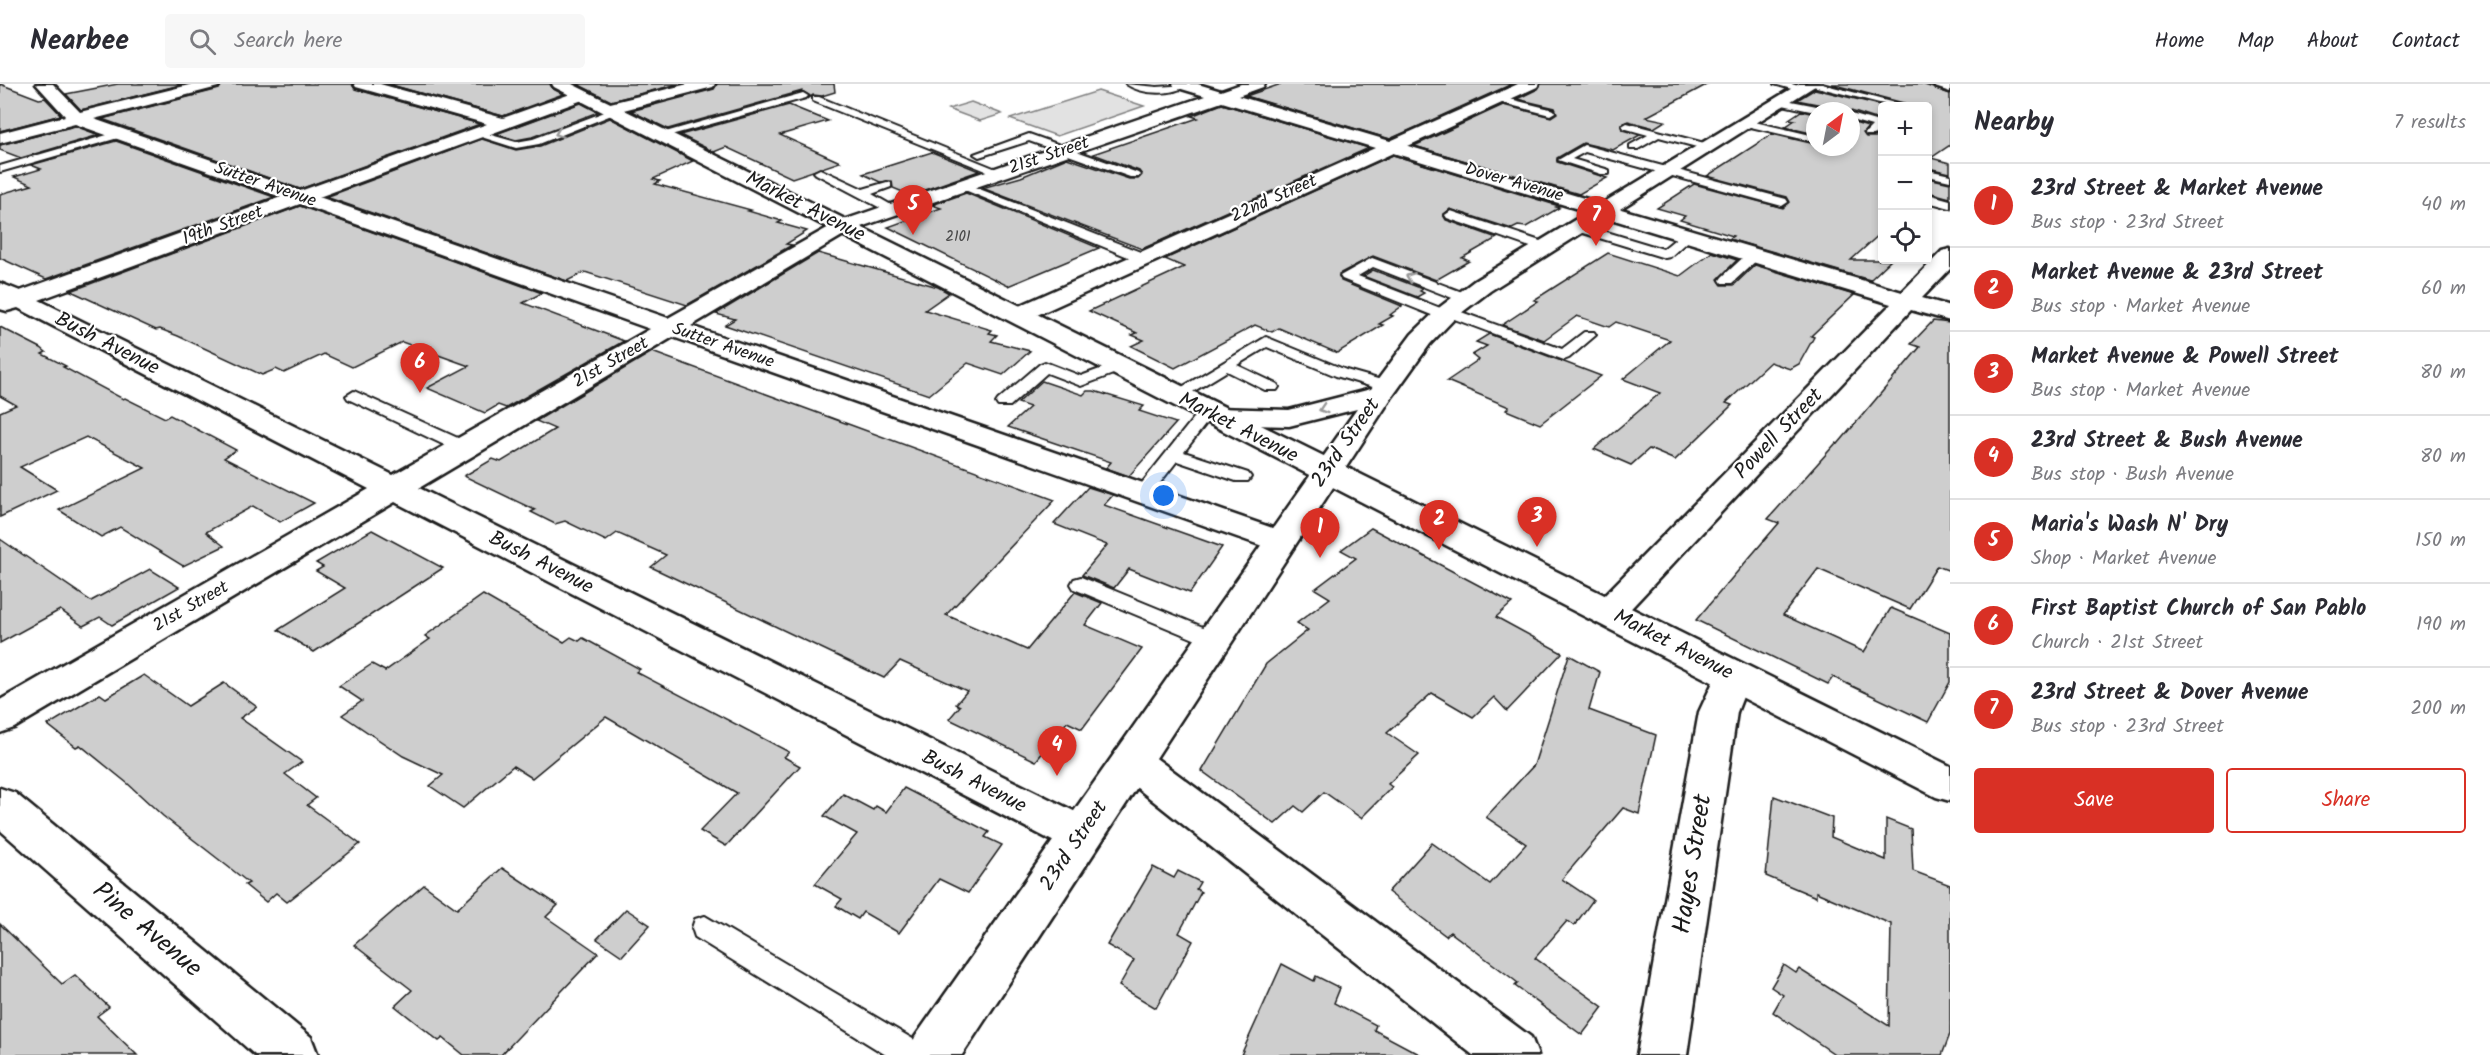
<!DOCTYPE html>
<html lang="en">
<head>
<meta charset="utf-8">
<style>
	body { margin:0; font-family:Kalam,sans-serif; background:#f7f7f7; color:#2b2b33 }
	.controls { position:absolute; right:18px; top:18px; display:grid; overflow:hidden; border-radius:6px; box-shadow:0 3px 9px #0003 }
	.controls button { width:54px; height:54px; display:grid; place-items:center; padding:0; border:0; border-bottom:2px solid #e1e1e2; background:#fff; color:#2b2b33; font:30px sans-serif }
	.compass { position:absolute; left:1806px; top:18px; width:54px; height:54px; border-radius:50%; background:#fff; box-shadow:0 3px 9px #0003; rotate:32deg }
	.you { position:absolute; left:1164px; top:412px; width:21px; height:21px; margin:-15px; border:4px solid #fff; border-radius:50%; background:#1a73e8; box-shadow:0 0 0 9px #1a73e833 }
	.badge { display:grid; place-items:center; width:39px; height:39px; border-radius:50%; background:#d93025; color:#fff; font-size:20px; font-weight:700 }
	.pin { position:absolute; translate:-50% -50px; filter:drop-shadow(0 2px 3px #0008) }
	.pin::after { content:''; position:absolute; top:32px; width:21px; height:18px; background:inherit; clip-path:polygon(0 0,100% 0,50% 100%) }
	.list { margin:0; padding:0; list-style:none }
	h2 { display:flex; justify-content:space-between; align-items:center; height:78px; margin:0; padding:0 24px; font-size:26px }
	h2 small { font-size:20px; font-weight:400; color:#7c7c81 }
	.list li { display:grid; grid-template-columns:39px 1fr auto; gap:18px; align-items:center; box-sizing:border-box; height:84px; padding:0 24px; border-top:2px solid #e1e1e2 }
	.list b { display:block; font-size:22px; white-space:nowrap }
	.list p { margin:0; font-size:20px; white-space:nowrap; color:#7c7c81 }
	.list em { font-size:20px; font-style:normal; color:#7c7c81 }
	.actions { display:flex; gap:12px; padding:18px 24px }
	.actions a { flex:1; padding:14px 0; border:2px solid #d93025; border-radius:6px; text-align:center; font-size:21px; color:#d93025 }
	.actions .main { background:#d93025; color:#fff }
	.icon { flex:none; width:33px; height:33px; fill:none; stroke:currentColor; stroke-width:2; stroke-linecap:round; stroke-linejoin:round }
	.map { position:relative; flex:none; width:1950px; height:971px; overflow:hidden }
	header { display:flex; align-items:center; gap:36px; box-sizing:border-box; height:84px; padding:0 30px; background:#fff; border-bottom:2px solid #e1e1e2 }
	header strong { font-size:28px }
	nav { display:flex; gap:33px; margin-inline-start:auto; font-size:21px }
	.search { width:420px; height:54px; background:#f7f7f7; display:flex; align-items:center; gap:15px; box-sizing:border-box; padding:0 21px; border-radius:6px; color:#7c7c81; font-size:22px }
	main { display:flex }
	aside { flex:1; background:#fff }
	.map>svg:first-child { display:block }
	.green { fill:#e2e2e2; stroke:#7f7f7f; stroke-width:1.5 }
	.building { fill:#cecece; stroke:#1c1c1c; stroke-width:1.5 }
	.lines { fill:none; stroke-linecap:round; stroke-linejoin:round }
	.service-casing { stroke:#1c1c1c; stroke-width:4 }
	.minor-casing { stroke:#1c1c1c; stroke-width:5 }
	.tertiary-casing { stroke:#1c1c1c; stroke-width:5 }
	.secondary-casing { stroke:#1c1c1c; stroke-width:5 }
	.service { fill:#fff; fill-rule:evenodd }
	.minor { fill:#fff; fill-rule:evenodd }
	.tertiary { fill:#fff; fill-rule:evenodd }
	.secondary { fill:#fff; fill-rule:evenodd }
	.oneway { stroke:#999 }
	.labels { text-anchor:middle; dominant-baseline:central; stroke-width:4.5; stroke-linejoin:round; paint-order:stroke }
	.far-number-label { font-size:15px; fill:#484848 }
	.far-street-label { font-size:18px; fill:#1c1c1c; stroke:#fff }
	.street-label { font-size:21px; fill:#1c1c1c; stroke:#fff }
	.near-street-label { font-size:26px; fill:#1c1c1c; stroke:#fff }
</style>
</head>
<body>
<header>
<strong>Nearbee</strong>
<div class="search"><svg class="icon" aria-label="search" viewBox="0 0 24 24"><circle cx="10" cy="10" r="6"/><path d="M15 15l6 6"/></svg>Search here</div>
<nav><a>Home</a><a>Map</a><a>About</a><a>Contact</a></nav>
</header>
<main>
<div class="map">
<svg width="1950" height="971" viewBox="0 0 1950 971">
	<rect width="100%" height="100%" fill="#fff"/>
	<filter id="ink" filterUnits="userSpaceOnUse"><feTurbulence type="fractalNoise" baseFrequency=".0167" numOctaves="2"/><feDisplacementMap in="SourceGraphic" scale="12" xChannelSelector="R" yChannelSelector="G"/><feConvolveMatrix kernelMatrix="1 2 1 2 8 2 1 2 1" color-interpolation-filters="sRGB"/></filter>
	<g filter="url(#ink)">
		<g class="green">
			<path d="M1098,7l46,15 -87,30 -47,-17z"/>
			<path d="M971,18l31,12 -22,7 -32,-12z"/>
		</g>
		<g class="building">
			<path d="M0,0l39,15 6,-1 16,17 -61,16z"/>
			<path d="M118,0h66l-103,26 -15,-16z"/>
			<path d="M222,0h130l3,5 125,35 -180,65 -198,-70 117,-30z"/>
			<path d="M388,0h162l3,5 10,5 -60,22z"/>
			<path d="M577,0h102l-68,17z"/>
			<path d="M717,0h117l1,8 -13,4 -9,-1 -5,4 2,-3 -8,-5 -134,38 -37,-18 83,-22z"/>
			<path d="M1281,0h231l-122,55 -144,-43z"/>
			<path d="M1541,0h167l-62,33 19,4 -11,7 -26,-7 -7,3 1,6 18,5 -27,15 -30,-7 -26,15v4l50,16 -28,16 -165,-48 89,-41 48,12 6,-4 -2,-5 -38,-9 21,-10z"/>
			<path d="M1831,0h91l28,10v51l-19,13 19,5v10l-22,-5v-62h-20l-1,-2z"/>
			<path d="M1815,5l69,17 -2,15 -31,-10h-17l-7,-5 -30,-6z"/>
			<path d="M581,19l17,9 -66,25 -16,3 -20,-6z"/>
			<path d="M1222,20l147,44 -227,101 -160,-61 39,-11 46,-19 62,21h9l4,-4 -3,-4 -46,-17 105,-36 -7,-2z"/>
			<path d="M789,21l39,16 -48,14 60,27 -48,16 -66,-31 -12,5 -34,-17z"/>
			<path d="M1801,27l14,3v20l-30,-7 10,-7 -6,-1z"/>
			<path d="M610,34l83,43 -40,18 7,2 -5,3 96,26 -3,1 34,10 -4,2 29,8 -21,13 6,1 -105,60 -102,-33 -18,9 -241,-84 156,-58 34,11 24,-4z"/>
			<path d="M1851,38l17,5 -5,6 3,4h10l6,-7v102l-31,28h40l-21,20 -141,-41 4,-3 -53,-16 5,-4 -28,-8 37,-24 89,24 7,-6 -3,-5 -80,-21 65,-42 43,10v3h36z"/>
			<path d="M75,42l24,9 -78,23 -21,-8v-5z"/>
			<path d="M116,57l158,56 -228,82 -46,-21v-64l32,-9 -18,-8 27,-8 -10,-4z"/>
			<path d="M932,68l47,19 -69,24 -17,-7 -1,-7 -12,1 -17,-8z"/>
			<path d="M1393,71l166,51 -3,1 3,1 -33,19 -8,-1 -6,3 -62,-20 -7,6 3,5 51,18 -35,20 7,3 -33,19 -63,-24 -34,18 2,7 61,25 -12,9 3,1 -14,8 4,1 -46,28 -58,-25 -7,4 -17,-7 -80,43 -44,-22 13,-6 -12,-5 5,-2 -48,-22 95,-44 -19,-8z"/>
			<path d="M1928,94l22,5v15l-22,-6z"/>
			<path d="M966,109l133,55 -91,38 -120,-59 53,-19 -9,-3z"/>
			<path d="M300,122l242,87 -19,10 101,38 -118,67 -8,-3 -13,8 -58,-25 42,-22 -67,-24 -50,25 -28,-13 -40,19 -8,-4 -14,6 -84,-39 -18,-7 -4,1 -85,-39z"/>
			<path d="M1712,168l25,8 -19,19 4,6h12l21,-20 99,30 -43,41 3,1 -15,27 -9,5 -20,-7 -44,41 6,2 -57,55 -26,-11 -18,16 -37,-16 66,-56 -37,-14 47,-39 -54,-18 -7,5 -32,-11 -33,24 -42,-15 36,-24 -4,-1 74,-47 72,23z"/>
			<path d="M818,169l120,34 11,6 -24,17 67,20 -3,3 8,2 -6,6 39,10 -27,24 -35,-12 -39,32 -204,-70 10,-6 -19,-5z"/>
			<path d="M1373,186l50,19 -3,2 4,2 -7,4 -54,-21z"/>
			<path d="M1933,237l17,2v248l-13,-5 -27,43 -92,-40 -35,46 81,37 27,-44 59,25v49l-22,40 -95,-45 -5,7 -132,-64 83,-97 -11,-4 68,-76 2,1 82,-97 -9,-3z"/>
			<path d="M0,243l41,21 5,4 -4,2 24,12 -3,1 60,32 2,-1 40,20 5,-3 66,35 -12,8 90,45 -34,19 -27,-16 -47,26 18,14 -41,20 -63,-39 -19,10 -42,-27 86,-42 -59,-31 -66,30 37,23 -57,27v-105l16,-7 -16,-9z"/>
			<path d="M1489,250l75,28 37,14 -61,48 -34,-14 3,-3 -62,-26 31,-21 -6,-5 15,-9 -11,-4z"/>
			<path d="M652,268l403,148 -109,115 81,35 48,-58 27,11 -17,22 57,24 -60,80 -15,-7 -31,39 -87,-42 11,-13 -4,-2 11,-13 -67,-30 -16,17 -233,-111 15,-12 -49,-22 -11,8 -41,-20 -10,3 -24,-12 4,-2 -71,-34 29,-17 8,3 54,-33 -19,-8z"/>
			<path d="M1042,297l41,14 4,-4h7l50,15 -5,5 37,12 -47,53 -23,-8 5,-6 -103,-35 22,-20 -12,-4z"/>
			<path d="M1088,403l25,8 -9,10 118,42 -32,46 -61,-24 -15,19 -32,-13 25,-30 -53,-21z"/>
			<path d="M1371,444l141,75 -16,14 66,36 -55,58 -13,-14 -21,20 -41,-24 -45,40 32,22 -31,29 4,3 -31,31 -37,-26 -21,20 -8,-6 -20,18 -73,-53 64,-107 42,-34 -11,-7 33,-25 -15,-9 41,-31 -15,-8z"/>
			<path d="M372,446l71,38 -129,84 -36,-22 67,-42 -29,-17 7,-4 -7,-4z"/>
			<path d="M0,455l91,62 59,-32 29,18 -67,38 -12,-8 -17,9 -23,-16 -60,33z"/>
			<path d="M483,511l81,47 7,-5 8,4 4,-3 57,31 -4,3 153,80 -5,5 16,9 -74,80 -26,-15 37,-38 -131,-76 -74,61 -19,-12 -50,42 -33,-22 13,-11 -40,-19 -61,-41 20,-14 -23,-15 33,-22 13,7 45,-32 -5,-3z"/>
			<path d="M1569,571l31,17 -11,38 67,25 -17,79 -16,-6 -61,71 31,21 -19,26 -7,-5 -32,37 68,49 -21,28 -67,-49 3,-3 -9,-7 -59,-44 -4,4 -58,-44 44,-49 58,41 36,-40 -40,-27 48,-52z"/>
			<path d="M144,591l44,31 36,-23 33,24 -17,11 62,44 -17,12 31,24 -9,7 53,39 -73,58 -11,-9 -10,9 -21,-17 4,-2 -86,-67 -36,-33 -47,-38 -4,2 -28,-22 52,-31 6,4z"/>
			<path d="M904,704l85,44 -4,5 17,8 -34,48 -29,-14 -40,54 -36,-21 -5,7 -22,-13 6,-7 -27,-15 42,-50 -33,-18 19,-22 30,16 3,-4 10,6z"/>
			<path d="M1774,712l58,22 -1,19 55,23v-41l25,10 2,42 37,14v149l-8,21h-106l-63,-43 10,-17 -12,-8 13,-22 12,8 3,-4 90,57 2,-102 -75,-32v5l-50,-21z"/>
			<path d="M1153,783l21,11 4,-7 22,11 -4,7 5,3 -22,41 14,8 -37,67 -37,-22 15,-26 -27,-15z"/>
			<path d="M502,784l56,37 -12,12 52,36 -97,102h-37l-21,-17 -4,3 -44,-35 17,-16 -58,-45 70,-60 33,24z"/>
			<path d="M626,825l24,16 -28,31 -25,-17z"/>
			<path d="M0,840l62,60 13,-9 34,32 -12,9 40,39h-137z"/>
			<path d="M1282,880l32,17 2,-5 24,12 -6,15 42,22 -2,5 47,25h-180z"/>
		</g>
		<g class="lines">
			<g class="service-casing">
				<g id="service">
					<path d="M1126,0l31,3 31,-2c-15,11 -47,10 -62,-1z"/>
					<path d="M1774,0h18l15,5 -5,3z"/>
					<path d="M1805,0h17l84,22h-15z"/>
					<path d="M803,9l5,3 -2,2 -146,40 -5,-3z"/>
					<path d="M1498,12l56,14 1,2 -5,3 -55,-14v-4z"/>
					<path d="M813,13h6l187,76 -6,3 -4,-1 -183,-74z"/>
					<path d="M1781,15l46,9 5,3 -17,1 -37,-8 -2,-2z"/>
					<path d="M610,26l9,2 -80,32 -23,4 -44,-14 5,-3 39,11 17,-3z"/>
					<path d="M1851,30l31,9v4l-8,8h-8l-1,-2 7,-7 -21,-6z"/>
					<path d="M1746,36l69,16v6l-73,-17 -1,-2z"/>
					<path d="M1627,39l85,22 1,2 -5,3 -49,-13 -21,12h-8v-4l18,-10 -25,-7 -1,-2z"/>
					<path d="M121,47l4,1v4l-125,36v-6z"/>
					<path d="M1029,50l109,39 2,2 -2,2h-8l-101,-36 -50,16 -5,-3z"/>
					<path d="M1584,61l202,54 2,3 -6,4 -197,-54 -13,7 37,11v4h-8l-43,-14z"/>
					<path d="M820,85l43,20 24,-7 4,1v4l-19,7 28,16 -6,4 -4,-1 -74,-39 -2,-2z"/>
					<path d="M1928,86l22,5v6l-22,-5z"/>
					<path d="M964,99l184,72 2,3 -7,4 -5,-1 -178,-73v-4z"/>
					<path d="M1928,110l22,6v8l-22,-6z"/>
					<path d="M1451,127l98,33 1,3 -6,4 -5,-1 -92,-32 -2,-3z"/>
					<path d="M1577,139l86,26 21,-17h8l2,3 -24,22 -5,1 -92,-28 -2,-3z"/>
					<path d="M1754,167l5,1 1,3 -1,3 -27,25h-10l-2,-3 2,-3 27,-25z"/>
					<path d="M1372,174l98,37 2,3 -7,4 -5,-1 -87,-34 -15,9 85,33h10l109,40 22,-17h10l2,3 -27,23 -5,2 -115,-43 -10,1 -97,-39 -2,-3z"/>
					<path d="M1266,253l80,33 46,13 2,3 -8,5 -50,-15 -69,-29 -30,18 40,19 2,3 -2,3h-12l-38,-19 -46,28h-12l-2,-3z"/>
					<path d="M1045,278l36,14 38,-14 8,5 -3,3 -43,16 -34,-13 -37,33h-12l-2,-3 2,-3 42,-36z"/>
					<path d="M354,307l117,53 2,4 -2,4h-12l-111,-53 -2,-3z"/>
					<path d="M1207,323l8,5 -31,40 64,21 3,4 -3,4h-12l-59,-20 -28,36h-12l-3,-4 67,-84z"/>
					<path d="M1081,493l139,57 3,5 -3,5 -7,2 -7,-2 -132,-55 -3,-5 3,-5z"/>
					<path d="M705,832l218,129 5,10h-42l-191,-118 -3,-9 3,-9z"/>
				</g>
			</g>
			<g class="minor-casing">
				<g id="minor">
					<path d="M36,0h17l27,28 113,-28h27l-2,3 -124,32 206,72 187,-67 -131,-37 -2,-3h26l123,34 73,-26h12l2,3 -2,3 -269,99 349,121 170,-96 367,-126 -30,-9 -2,-3h25l23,7 20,-7h24l-2,3 -25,9 152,45 128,-57h21l-2,3 -129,59 494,146 40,-41 8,-2v20l-28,29 28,8v15l-39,-11 -291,310 -12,4 -12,-4 -5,-8 5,-8 295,-300 -498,-151 -367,167 -8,2 -8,-2 -4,-5 4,-5 365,-162 -153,-46 -370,128 -161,96 599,208 5,7 -5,7 -11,3 -11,-3 -595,-211 -254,151 677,334 6,13 -6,13 -15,5 -15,-5 -671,-346 -381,226 -14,5v-33l369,-211 -351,-181 -11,3 -7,-2v-26l20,8 261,-94 -206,-73 -75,19v-10l65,-17zM300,120l350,125 -257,146 -354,-175z"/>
					<path d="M688,0h27l-2,3 -105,27 -8,-5 2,-4z"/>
					<path d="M1933,0h17v8l-15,-5z"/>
					<path d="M1733,579l13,4 5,9 -14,36 -50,343h-50l62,-343 21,-45z"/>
					<path d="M1131,661l14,5 386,287 7,18h-65l-356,-283 -6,-11 6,-11z"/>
					<path d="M0,704l15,5 296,244 7,18h-63l-255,-225z"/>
				</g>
			</g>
			<g class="tertiary-casing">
				<path id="tertiary" d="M552,0h20l1378,682v35l-14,-4 -1382,-710z"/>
			</g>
			<g class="secondary-casing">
				<path id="secondary" d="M1799,0h19l-328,207 -34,26 -26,27 -38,53 -430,658h-54l7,-18 442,-628 -68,17 -74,-2 -10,-2 -4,-6 4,-6 10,-2 74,2 82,-21 41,-55 28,-27 34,-26z"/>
			</g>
			<use href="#service" class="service"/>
			<use href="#minor" class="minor"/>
			<use href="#tertiary" class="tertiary"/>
			<use href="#secondary" class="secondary"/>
		</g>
		<defs><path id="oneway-chevron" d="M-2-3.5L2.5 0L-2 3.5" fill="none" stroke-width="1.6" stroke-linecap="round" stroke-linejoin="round" transform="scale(1.5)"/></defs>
		<g class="oneway">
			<use href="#oneway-chevron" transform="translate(559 49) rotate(159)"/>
			<use href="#oneway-chevron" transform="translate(1410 193) rotate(-159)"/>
			<use href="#oneway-chevron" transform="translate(1323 325) rotate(162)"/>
		</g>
	</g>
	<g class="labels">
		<g class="far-number-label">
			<text x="958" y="153">2101</text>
		</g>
		<g class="far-street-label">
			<text transform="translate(1049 72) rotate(-19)">21st Street</text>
			<text transform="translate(1514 99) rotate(16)">Dover Avenue</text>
			<text transform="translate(265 101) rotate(19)">Sutter Avenue</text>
			<text transform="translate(1274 115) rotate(-24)">22nd Street</text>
			<text transform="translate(223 142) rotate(-20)">19th Street</text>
			<text transform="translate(723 262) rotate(19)">Sutter Avenue</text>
			<text transform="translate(611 279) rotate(-30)">21st Street</text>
			<text transform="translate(191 523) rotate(-30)">21st Street</text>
		</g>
		<g class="street-label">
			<text transform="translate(805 123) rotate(27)">Market Avenue</text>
			<text transform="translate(107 260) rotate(27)">Bush Avenue</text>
			<text transform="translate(1238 344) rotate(27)">Market Avenue</text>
			<text transform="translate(1779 350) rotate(-46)">Powell Street</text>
			<text transform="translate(1346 359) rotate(-55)">23rd Street</text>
			<text transform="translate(541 479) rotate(27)">Bush Avenue</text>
			<text transform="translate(1673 561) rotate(27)">Market Avenue</text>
			<text transform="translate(974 698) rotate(27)">Bush Avenue</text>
			<text transform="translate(1074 762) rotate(-56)">23rd Street</text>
		</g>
		<g class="near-street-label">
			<text transform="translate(1693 780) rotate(-81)">Hayes Street</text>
			<text transform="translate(147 846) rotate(40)">Pine Avenue</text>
		</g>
	</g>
</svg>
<div class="controls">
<button>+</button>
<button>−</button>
<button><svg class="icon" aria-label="locate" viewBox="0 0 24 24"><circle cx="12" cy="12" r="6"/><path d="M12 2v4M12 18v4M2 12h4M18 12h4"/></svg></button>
</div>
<svg class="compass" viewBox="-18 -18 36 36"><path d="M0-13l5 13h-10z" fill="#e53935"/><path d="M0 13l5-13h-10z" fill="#7c7c81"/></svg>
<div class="you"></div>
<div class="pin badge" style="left:1320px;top:474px">1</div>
<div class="pin badge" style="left:1439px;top:466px">2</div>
<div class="pin badge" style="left:1537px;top:463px">3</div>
<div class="pin badge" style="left:1057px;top:692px">4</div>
<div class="pin badge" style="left:913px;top:151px">5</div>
<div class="pin badge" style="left:420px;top:309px">6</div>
<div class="pin badge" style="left:1596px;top:162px">7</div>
</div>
<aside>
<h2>Nearby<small>7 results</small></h2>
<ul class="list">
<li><span class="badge">1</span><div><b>23rd Street &amp; Market Avenue</b><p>Bus stop · 23rd Street</p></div><em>40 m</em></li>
<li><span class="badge">2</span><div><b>Market Avenue &amp; 23rd Street</b><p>Bus stop · Market Avenue</p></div><em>60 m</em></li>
<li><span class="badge">3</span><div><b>Market Avenue &amp; Powell Street</b><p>Bus stop · Market Avenue</p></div><em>80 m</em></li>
<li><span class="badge">4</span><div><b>23rd Street &amp; Bush Avenue</b><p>Bus stop · Bush Avenue</p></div><em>80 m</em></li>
<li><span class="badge">5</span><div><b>Maria's Wash N' Dry</b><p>Shop · Market Avenue</p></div><em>150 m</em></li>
<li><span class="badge">6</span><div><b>First Baptist Church of San Pablo</b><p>Church · 21st Street</p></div><em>190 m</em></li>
<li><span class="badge">7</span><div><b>23rd Street &amp; Dover Avenue</b><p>Bus stop · 23rd Street</p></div><em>200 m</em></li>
</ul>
<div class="actions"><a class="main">Save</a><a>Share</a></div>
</aside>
</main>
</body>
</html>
